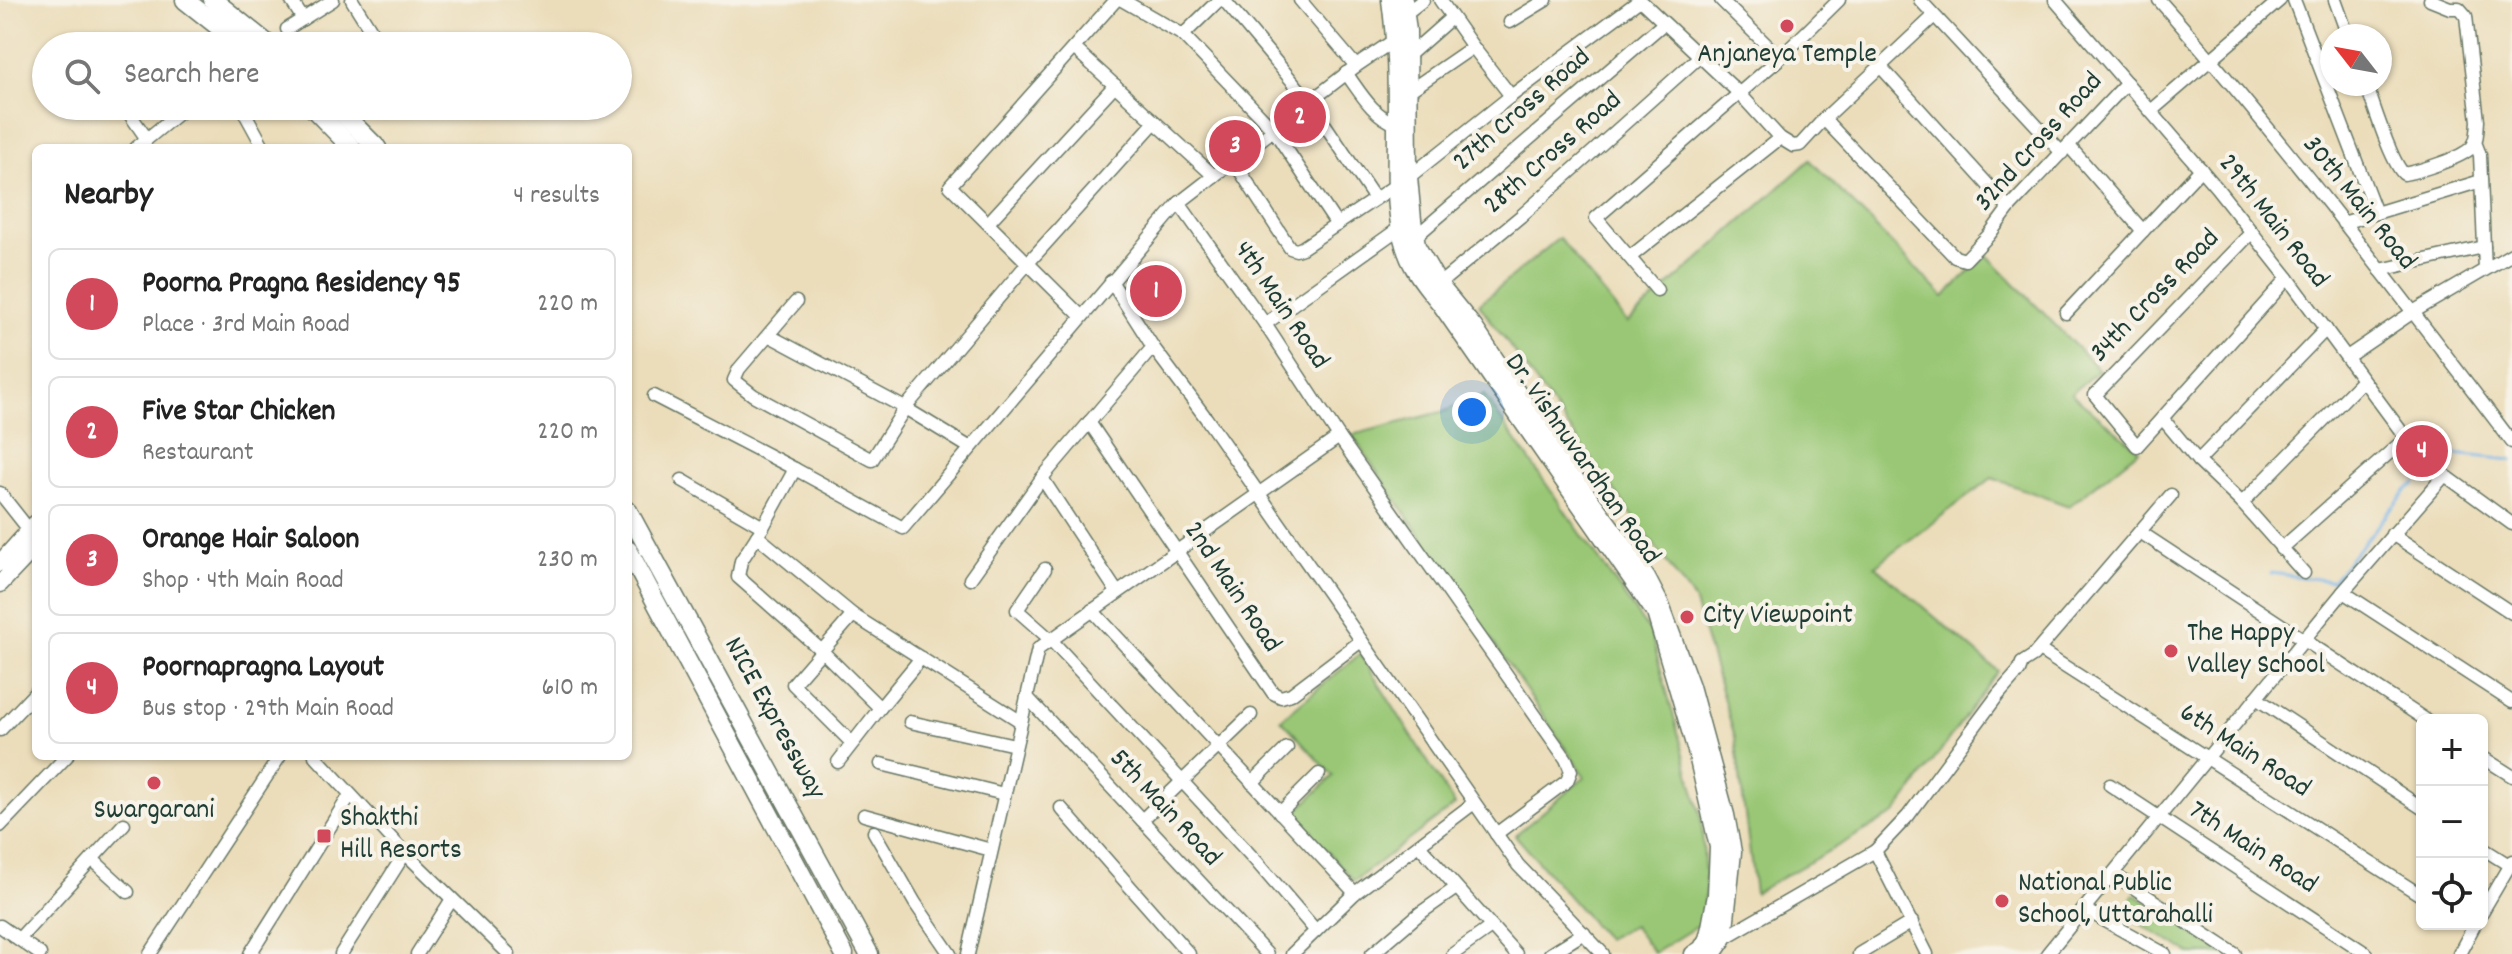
<!DOCTYPE html>
<html lang="en">
<head>
<meta charset="utf-8">
<style>
	body { margin:0; font-family:Dekko,sans-serif; background:#f6f6f6; color:#222 }
	.controls { position:absolute; right:24px; bottom:24px; display:grid; overflow:hidden; border-radius:12px; box-shadow:0 2px 6px #0004 }
	.controls button { width:72px; height:72px; display:grid; place-items:center; padding:0; border:0; border-bottom:2px solid #e0e0e0; background:#fff; color:#222; font:40px sans-serif }
	.compass { position:absolute; left:2320px; top:24px; width:72px; height:72px; border-radius:50%; background:#fff; box-shadow:0 2px 6px #0004; rotate:301deg }
	.you { position:absolute; left:1472px; top:412px; width:28px; height:28px; margin:-20px; border:6px solid #fff; border-radius:50%; background:#1a73e8; box-shadow:0 0 0 12px #1a73e833 }
	.badge { display:grid; place-items:center; width:52px; height:52px; border-radius:50%; background:#d1495b; color:#fff; font-size:26px; font-weight:700 }
	.pin { position:absolute; translate:-50% -50%; border:4px solid #fff; box-shadow:0 2px 8px #0006 }
	.list { margin:0; padding:0; list-style:none }
	h2 { display:flex; justify-content:space-between; align-items:center; height:104px; margin:0; padding:0 32px; font-size:34px }
	h2 small { font-size:26px; font-weight:400; color:#767676 }
	.list li { display:grid; grid-template-columns:52px 1fr auto; gap:24px; align-items:center; box-sizing:border-box; height:112px; margin:0 16px 16px; padding:0 16px; border:2px solid #e0e0e0; border-radius:12px }
	.list b { display:block; font-size:30px; white-space:nowrap }
	.list p { margin:0; font-size:26px; white-space:nowrap; color:#767676 }
	.list em { font-size:26px; font-style:normal; color:#767676 }
	.icon { flex:none; width:44px; height:44px; fill:none; stroke:currentColor; stroke-width:2; stroke-linecap:round; stroke-linejoin:round }
	.map { position:relative; flex:none; width:2512px; height:954px; overflow:hidden }
	.search { position:absolute; background:#fff; box-shadow:0 2px 6px #0004; left:32px; top:32px; width:600px; height:88px; display:flex; align-items:center; gap:20px; box-sizing:border-box; padding:0 28px; border-radius:44px; color:#767676; font-size:30px }
	.panel { position:absolute; background:#fff; box-shadow:0 2px 6px #0004; left:32px; top:144px; width:600px; height:616px; border-radius:12px }
	.map>svg:first-child { display:block }
	.green { fill:#99c775; stroke:#5c8254; stroke-width:2 }
	.lines { fill:none; stroke-linecap:round; stroke-linejoin:round }
	.stream { stroke:#76b4e9; stroke-width:3 }
	.minor-casing { stroke:#667563; stroke-width:15 }
	.major-casing { stroke:#667563; stroke-width:19 }
	.highway-casing { stroke:#667563; stroke-width:21 }
	.minor { stroke:#fff; stroke-width:12 }
	.major { stroke:#fff; stroke-width:16 }
	.highway { stroke:#fff; stroke-width:18 }
	.poi-dot { fill:#d1495b; stroke:#f7f3e8; stroke-width:3 }
	.labels { text-anchor:middle; dominant-baseline:central; stroke-width:8; stroke-linejoin:round; paint-order:stroke }
	.poi-label { font-size:28px; fill:#1f3d34; stroke:#f7f3e8; text-anchor:start }
	.street-label { font-size:28px; fill:#1f3d34; stroke:#f7f3e8 }
</style>
</head>
<body>
<div class="map">
<svg width="2512" height="954" viewBox="0 0 2512 954">
	<rect width="100%" height="100%" fill="#f7f3e8"/>
	<filter id="ink" filterUnits="userSpaceOnUse"><feTurbulence type="fractalNoise" baseFrequency=".0125" numOctaves="2"/><feDisplacementMap in="SourceGraphic" scale="16" xChannelSelector="R" yChannelSelector="G"/><feConvolveMatrix kernelMatrix="1 2 1 2 8 2 1 2 1" color-interpolation-filters="sRGB"/></filter>
	<filter id="wash" filterUnits="userSpaceOnUse"><feTurbulence type="fractalNoise" baseFrequency=".006" numOctaves="4" result="noise"/><feDisplacementMap in="SourceGraphic" scale="32" xChannelSelector="R" yChannelSelector="G"/><feGaussianBlur stdDeviation="1.8" result="paint"/><feColorMatrix in="noise" values="0 0 0 0 0 0 0 0 0 0 0 0 0 0 0 0 0 1.4 0 .05"/><feComposite in="paint" operator="in"/></filter>
	<g filter="url(#wash)">
		<rect width="100%" height="100%" fill="#ebddba"/>
		<g class="green">
			<path d="M1810,160l134,137 43,-42 112,115 -28,23 68,57 -70,56 -77,-28 -117,88 123,105 -102,142 -141,80 -20,-156 -41,-137 -215,-296 80,-66 68,85z"/>
			<path d="M1484,395l167,239 50,182 5,72 -6,36 -46,29 -21,-27 -27,13 -91,-104 70,-58 -233,-342 93,-24z"/>
			<path d="M1360,654l95,151 -101,76 -60,-67 39,-38 -52,-57z"/>
			<path d="M2134,894l91,60h-34l-69,-41z"/>
		</g>
		<g class="lines">
			<g class="stream">
				<path d="M2454,454l58,6"/>
				<path d="M2271,573l61,8 75,-91 9,-7"/>
			</g>
		</g>
	</g>
	<g filter="url(#ink)">
		<g class="lines">
			<g class="minor-casing">
				<g id="minor">
					<path d="M291,0l12,19"/>
					<path d="M352,0l23,37"/>
					<path d="M1122,0l61,35 90,94 64,96"/>
					<path d="M1224,0l85,101 66,98"/>
					<path d="M1300,0l56,66"/>
					<path d="M1440,0l33,47 38,49"/>
					<path d="M1640,0l100,94 40,44 13,8 7,-1 24,-26 110,-103"/>
					<path d="M1721,0l59,58"/>
					<path d="M1920,0l142,153"/>
					<path d="M2055,0l161,187 72,91 118,160 22,19 1,6 6,9 7,1 70,51"/>
					<path d="M2159,0c125,141 239,292 353,442"/>
					<path d="M2294,0l82,213"/>
					<path d="M2335,0l13,36"/>
					<path d="M1400,18l23,-18"/>
					<path d="M1510,22l36,-22"/>
					<path d="M287,29l46,-29"/>
					<path d="M1183,35l36,-35"/>
					<path d="M1074,48l140,128"/>
					<path d="M1409,55l42,-37"/>
					<path d="M1880,66l129,142"/>
					<path d="M1346,73c14,19 27,43 50,51"/>
					<path d="M2366,84c7,19 25,79 38,90 16,-3 58,-16 68,-27 6,-7 5,-17 6,-26l-12,-105 -7,-8h-9l-20,-8"/>
					<path d="M1409,91l64,-44"/>
					<path d="M241,106l23,42"/>
					<path d="M2151,111l129,-111"/>
					<path d="M129,113l18,26"/>
					<path d="M1824,119l131,138 10,3 24,-25 20,-27 118,-125"/>
					<path d="M2475,142l5,13 5,114"/>
					<path d="M2069,146l74,85"/>
					<path d="M136,148l51,-42"/>
					<path d="M1233,160l57,88 6,2 6,-2 94,-63"/>
					<path d="M1409,177l102,-81 129,-96"/>
					<path d="M1179,203l86,121 74,113 227,322 5,12 -4,10 -71,53"/>
					<path d="M988,223l127,-138"/>
					<path d="M2343,223l138,-42"/>
					<path d="M2252,232l-157,163 42,51 151,-168"/>
					<path d="M1415,237l248,-213"/>
					<path d="M1630,257l150,-119"/>
					<path d="M2380,270l104,-23"/>
					<path d="M1111,281l42,66 53,71 312,447 85,89"/>
					<path d="M1439,284l82,-68 178,-159"/>
					<path d="M1657,290l-61,-72 184,-160 59,-58"/>
					<path d="M2066,313l135,-144"/>
					<path d="M1081,316l-131,-130 166,-186"/>
					<path d="M1265,324l136,-97"/>
					<path d="M768,335l137,73 -33,52 -119,-65 -19,-15 5,-11 57,-67"/>
					<path d="M2347,357l66,-45 99,-58"/>
					<path d="M654,396l141,73"/>
					<path d="M2163,419l35,42 44,42 62,70"/>
					<path d="M1089,422l184,271 8,4 10,-3 70,-53"/>
					<path d="M969,447l-64,-39 123,-145 127,-141"/>
					<path d="M2198,461l128,-132"/>
					<path d="M1042,478l75,114"/>
					<path d="M682,480l81,47"/>
					<path d="M0,493l30,38"/>
					<path d="M2242,503l121,-123"/>
					<path d="M2140,532l286,188"/>
					<path d="M2392,534l120,79"/>
					<path d="M757,536l96,79 167,106"/>
					<path d="M2281,549l125,-111"/>
					<path d="M1045,569l-28,41 34,30 205,221 60,70"/>
					<path d="M970,579l72,-101 111,-131"/>
					<path d="M2343,592l169,110"/>
					<path d="M1092,610l263,283"/>
					<path d="M2039,650l383,246"/>
					<path d="M921,658l-41,50 -58,-57 -84,-74 3,-16 22,-34 32,-58 108,59 276,-325 177,-137 43,-29"/>
					<path d="M1027,697l240,257"/>
					<path d="M2256,698l166,110"/>
					<path d="M910,722l105,23"/>
					<path d="M0,730l36,-38"/>
					<path d="M852,743l-59,-59 60,-69"/>
					<path d="M315,756l90,97 104,101"/>
					<path d="M2482,757l30,19"/>
					<path d="M838,762l42,-54"/>
					<path d="M881,764l123,30"/>
					<path d="M1252,783l35,-35"/>
					<path d="M2110,785l257,169"/>
					<path d="M1061,808l128,146"/>
					<path d="M1280,813l39,-39"/>
					<path d="M864,815l127,35"/>
					<path d="M1142,820l109,-105"/>
					<path d="M0,826l67,-70"/>
					<path d="M874,832l41,71 35,51"/>
					<path d="M1419,845l97,109"/>
					<path d="M2482,848l27,17"/>
					<path d="M1875,851l52,103"/>
					<path d="M92,859l36,33"/>
					<path d="M2113,874l122,80"/>
					<path d="M2084,909l81,45"/>
					<path d="M2482,912l30,-51"/>
					<path d="M0,926l40,28"/>
					<path d="M1718,938h6l151,-87 33,-35 90,-121 21,-24 3,-8 11,-7 138,-161"/>
					<path d="M19,939l105,-115"/>
					<path d="M150,954l130,-198"/>
					<path d="M250,954l100,-159"/>
					<path d="M341,954l64,-101"/>
					<path d="M417,954l35,-55"/>
					<path d="M968,954l70,-305 301,-212"/>
					<path d="M1292,954l63,-61 119,-90"/>
					<path d="M1372,954l47,-40 37,-26"/>
					<path d="M1453,954l38,-27"/>
					<path d="M1550,954l34,-21"/>
					<path d="M1859,954l53,-32"/>
					<path d="M2047,954l296,-362 101,-116"/>
					<path d="M2459,954l16,-30"/>
				</g>
			</g>
			<g class="major-casing">
				<g id="major">
					<path d="M1390,0c6,43 6,87 6,130 0,42 -4,91 13,129 8,18 21,32 32,46l214,308 41,138 22,96 -2,48 -6,32 -3,12 -6,10 -8,5"/>
					<path d="M1404,0l4,31 1,146 4,43 4,26 22,38 35,43 100,150 49,66 24,35 14,27 30,81 35,129 7,37 -9,86 -11,16"/>
					<path d="M0,563l36,-40"/>
					<path d="M0,584l36,-38"/>
				</g>
			</g>
			<g class="highway-casing">
				<g id="highway">
					<path d="M185,0l58,46"/>
					<path d="M213,0l57,46"/>
					<path d="M311,106l41,42"/>
					<path d="M335,106l42,42"/>
					<path d="M628,511l241,443"/>
					<path d="M628,550l216,404"/>
				</g>
			</g>
			<use href="#minor" class="minor"/>
			<use href="#major" class="major"/>
			<use href="#highway" class="highway"/>
		</g>
	</g>
	<g class="poi-dot">
		<circle cx="1787" cy="26" r="8"/>
		<circle cx="1687" cy="617" r="8"/>
		<circle cx="2171" cy="651" r="8"/>
		<circle cx="154" cy="783" r="8"/>
		<rect x="316" y="828" width="16" height="16" rx="4"/>
		<circle cx="2002" cy="901" r="8"/>
	</g>
	<g class="labels">
		<g class="poi-label">
			<text x="1787" y="56" text-anchor="middle">Anjaneya Temple</text>
			<text x="1703" y="617">City Viewpoint</text>
			<text x="2187" y="635">The Happy<tspan x="2187" dy="32">Valley School</tspan></text>
			<text x="154" y="812" text-anchor="middle">Swargarani</text>
			<text x="340" y="820">Shakthi<tspan x="340" dy="32">Hill Resorts</tspan></text>
			<text x="2018" y="885">National Public<tspan x="2018" dy="32">School, Uttarahalli</tspan></text>
		</g>
		<g class="street-label">
			<text transform="translate(1523 111) rotate(-41)">27th Cross Road</text>
			<text transform="translate(2040 143) rotate(-48)">32nd Cross Road</text>
			<text transform="translate(1554 154) rotate(-41)">28th Cross Road</text>
			<text transform="translate(2358 204) rotate(51)">30th Main Road</text>
			<text transform="translate(2272 222) rotate(52)">29th Main Road</text>
			<text transform="translate(2156 297) rotate(-46)">34th Cross Road</text>
			<text transform="translate(1280 306) rotate(56)">4th Main Road</text>
			<text transform="translate(1581 460) rotate(55)">Dr. Vishnuvardhan Road</text>
			<text transform="translate(1231 588) rotate(56)">2nd Main Road</text>
			<text transform="translate(773 719) rotate(61)">NICE Expressway</text>
			<text transform="translate(2244 752) rotate(33)">6th Main Road</text>
			<text transform="translate(1164 809) rotate(47)">5th Main Road</text>
			<text transform="translate(2252 849) rotate(33)">7th Main Road</text>
		</g>
	</g>
</svg>
<div class="controls">
<button>+</button>
<button>−</button>
<button><svg class="icon" aria-label="locate" viewBox="0 0 24 24"><circle cx="12" cy="12" r="6"/><path d="M12 2v4M12 18v4M2 12h4M18 12h4"/></svg></button>
</div>
<svg class="compass" viewBox="-18 -18 36 36"><path d="M0-13l5 13h-10z" fill="#e53935"/><path d="M0 13l5-13h-10z" fill="#767676"/></svg>
<div class="you"></div>
<div class="pin badge" style="left:1156px;top:291px">1</div>
<div class="pin badge" style="left:1300px;top:117px">2</div>
<div class="pin badge" style="left:1235px;top:146px">3</div>
<div class="pin badge" style="left:2422px;top:451px">4</div>
<div class="search"><svg class="icon" aria-label="search" viewBox="0 0 24 24"><circle cx="10" cy="10" r="6"/><path d="M15 15l6 6"/></svg>Search here</div>
<section class="panel">
<h2>Nearby<small>4 results</small></h2>
<ul class="list">
<li><span class="badge">1</span><div><b>Poorna Pragna Residency 95</b><p>Place · 3rd Main Road</p></div><em>220 m</em></li>
<li><span class="badge">2</span><div><b>Five Star Chicken</b><p>Restaurant</p></div><em>220 m</em></li>
<li><span class="badge">3</span><div><b>Orange Hair Saloon</b><p>Shop · 4th Main Road</p></div><em>230 m</em></li>
<li><span class="badge">4</span><div><b>Poornapragna Layout</b><p>Bus stop · 29th Main Road</p></div><em>610 m</em></li>
</ul>
</section>
</div>
</body>
</html>
